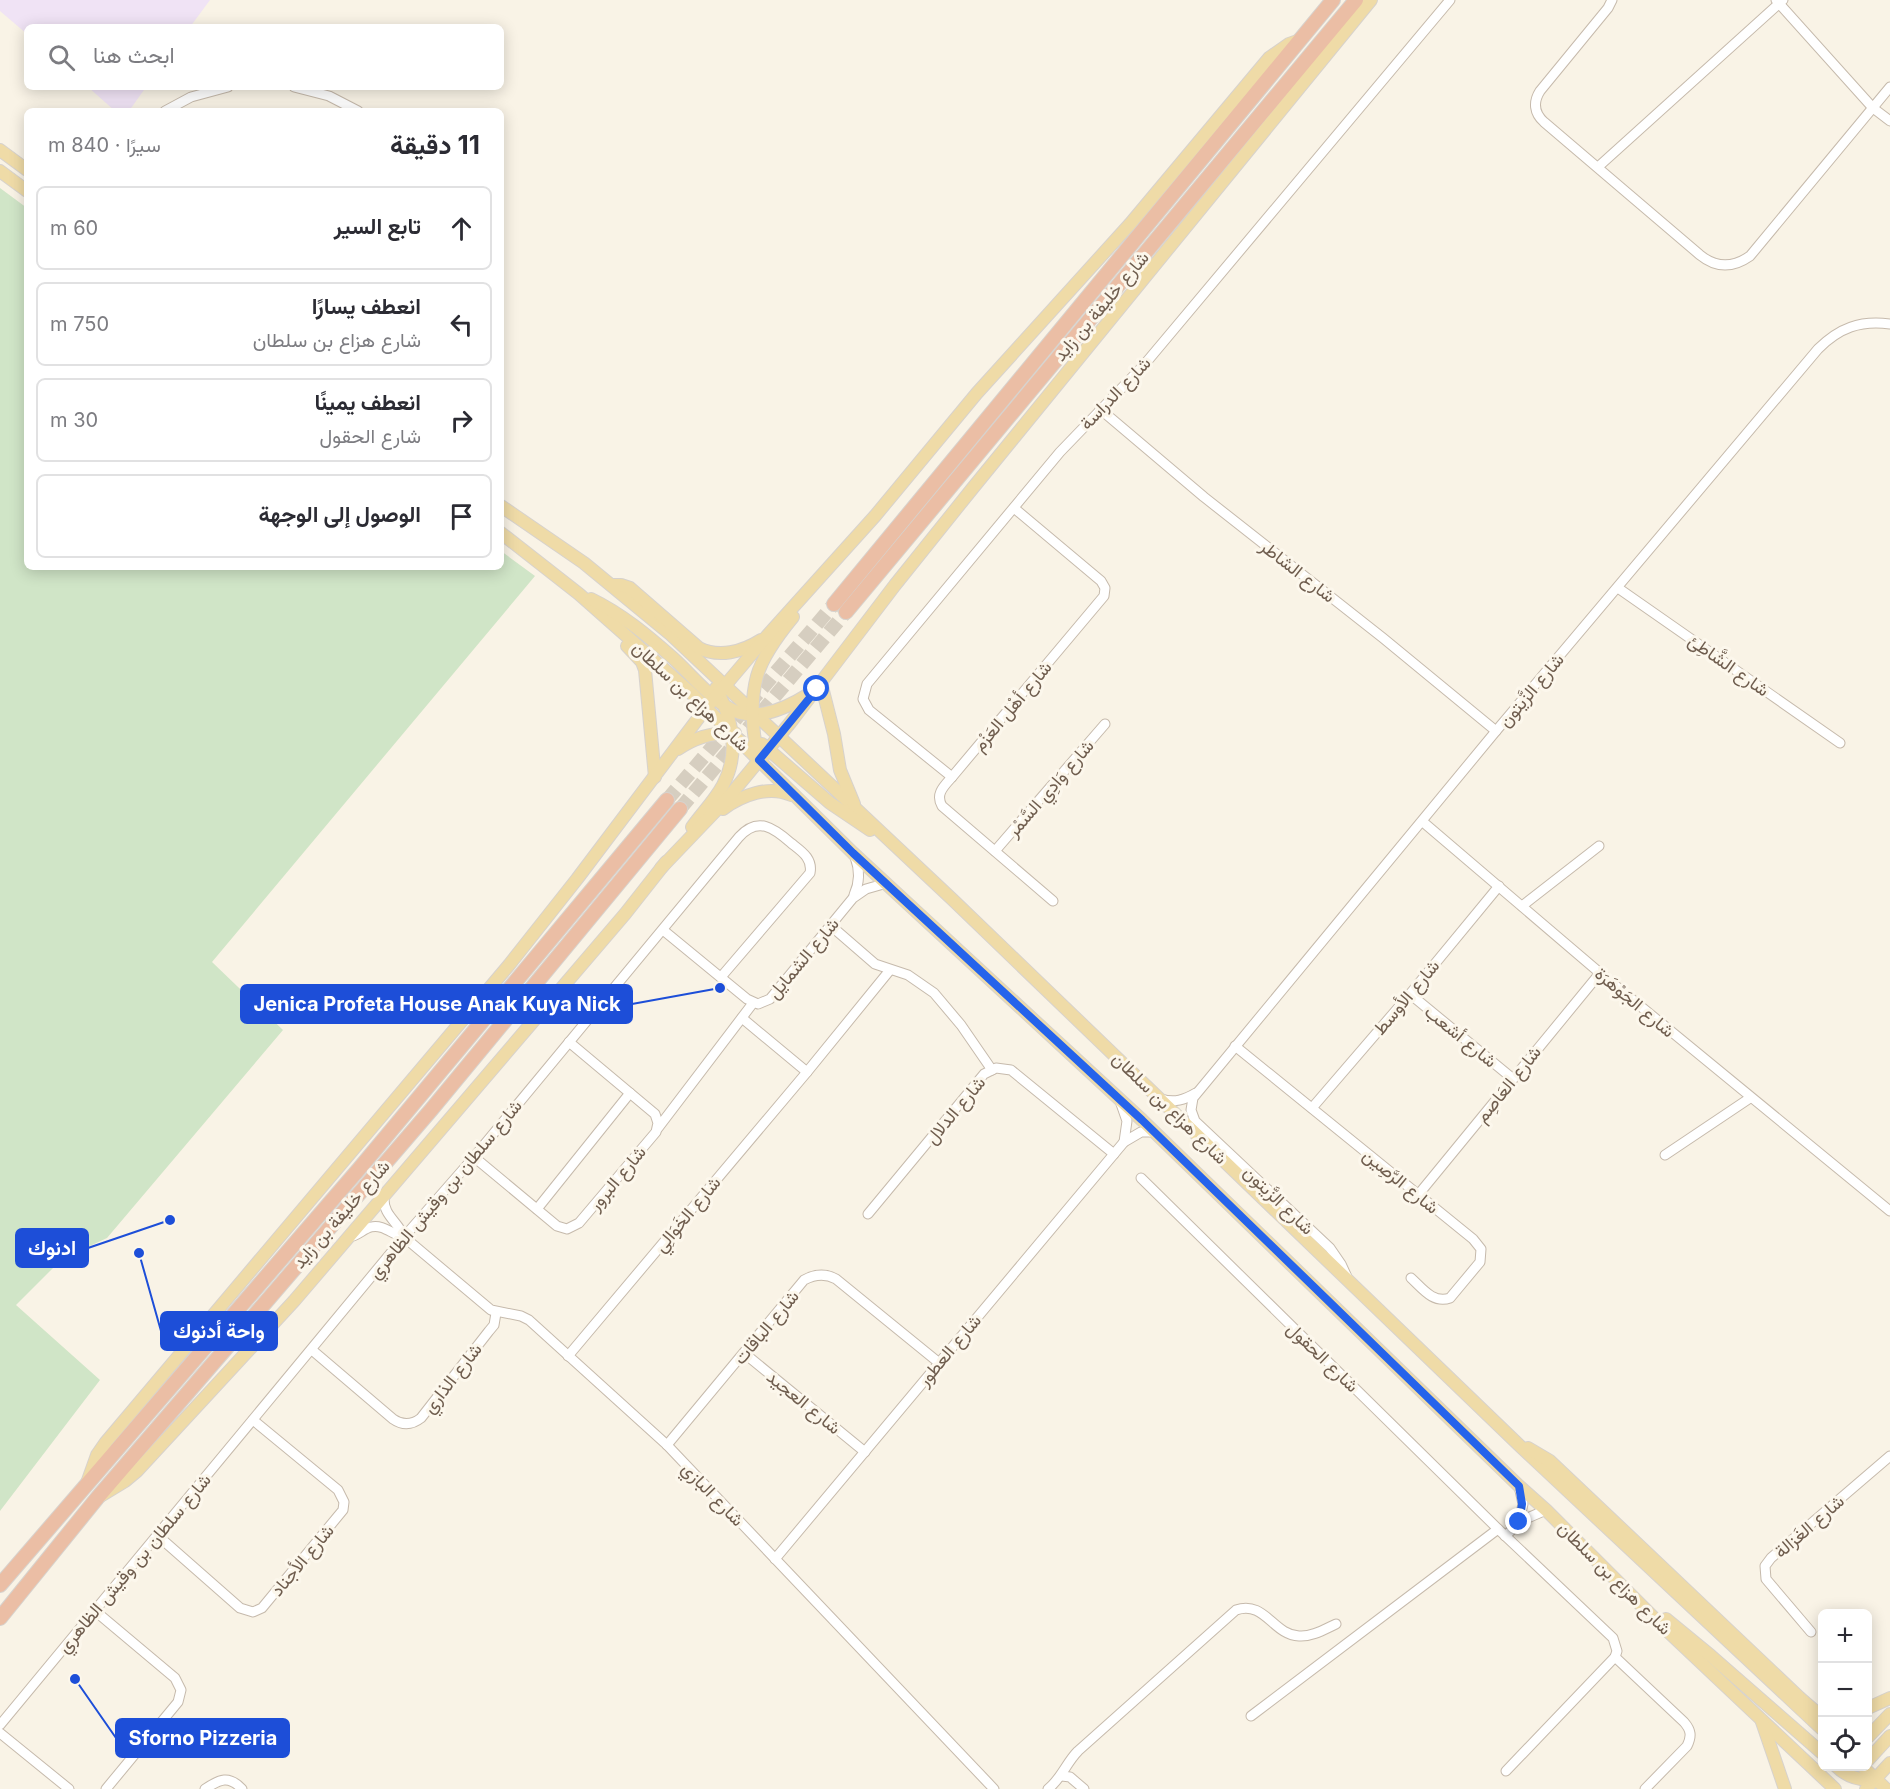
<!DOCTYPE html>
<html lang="ar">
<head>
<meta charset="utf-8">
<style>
	body { margin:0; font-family:Inter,Vazirmatn,sans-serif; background:#f2f2f3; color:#2b2b33; direction:rtl }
	.controls { position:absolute; right:18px; bottom:18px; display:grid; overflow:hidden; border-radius:9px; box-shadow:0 3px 15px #0003 }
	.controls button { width:54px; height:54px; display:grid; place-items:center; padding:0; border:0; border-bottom:2px solid #e1e1e2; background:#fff; color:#2b2b33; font:30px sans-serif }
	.stop { position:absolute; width:18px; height:18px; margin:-14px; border:4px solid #2563eb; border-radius:50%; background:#fff }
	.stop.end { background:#2563eb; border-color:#fff; box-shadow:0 2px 6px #0008 }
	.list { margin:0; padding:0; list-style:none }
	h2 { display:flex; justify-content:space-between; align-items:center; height:78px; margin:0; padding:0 24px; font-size:26px }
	h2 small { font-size:20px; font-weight:400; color:#7c7c81 }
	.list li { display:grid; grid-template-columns:39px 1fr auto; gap:18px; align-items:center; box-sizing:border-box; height:84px; margin:0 12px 12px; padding:0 12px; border:2px solid #e1e1e2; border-radius:9px }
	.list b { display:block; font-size:22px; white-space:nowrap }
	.list p { margin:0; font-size:20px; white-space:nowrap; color:#7c7c81 }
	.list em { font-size:20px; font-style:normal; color:#7c7c81 }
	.icon { flex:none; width:33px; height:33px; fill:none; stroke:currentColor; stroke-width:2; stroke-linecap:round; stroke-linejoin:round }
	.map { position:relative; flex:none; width:1890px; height:1789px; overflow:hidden; direction:ltr }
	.search { position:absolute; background:#fff; box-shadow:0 3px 15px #0003; left:24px; top:24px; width:480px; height:66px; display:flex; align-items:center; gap:15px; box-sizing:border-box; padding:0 21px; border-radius:9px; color:#7c7c81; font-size:22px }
	.panel { position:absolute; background:#fff; box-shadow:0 3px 15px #0003; left:24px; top:108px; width:480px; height:462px; border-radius:9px; direction:rtl }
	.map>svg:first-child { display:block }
	.education { fill:#f0e3f5 }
	.green { fill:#d0e5c7 }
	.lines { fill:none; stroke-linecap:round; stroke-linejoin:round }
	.highway-tunnel { stroke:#d6cec0; stroke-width:14; stroke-dasharray:14 7; stroke-linecap:butt }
	.minor-casing { stroke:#c6baac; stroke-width:11 }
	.major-casing { stroke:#d7d2cd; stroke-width:14 }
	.highway-casing { stroke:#d7d2cd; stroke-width:16 }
	.minor { stroke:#fff; stroke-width:9 }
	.major { stroke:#efdba7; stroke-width:12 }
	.highway { stroke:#ebbea5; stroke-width:14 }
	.route { stroke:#2563eb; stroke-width:8 }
	.labels { text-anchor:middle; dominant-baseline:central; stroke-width:6; stroke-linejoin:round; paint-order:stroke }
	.street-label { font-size:18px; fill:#6f5d4e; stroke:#fcf7ec }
	.leader { fill:none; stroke:#1d4ed8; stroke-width:2 }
	.callout-dot { fill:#1d4ed8; stroke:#fcf7ec; stroke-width:2 }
	.callout { fill:#1d4ed8; stroke:#1d4ed8; stroke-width:2 }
	.callout-label { font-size:20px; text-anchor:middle; font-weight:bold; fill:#fff }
</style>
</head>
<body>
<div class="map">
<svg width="1890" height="1789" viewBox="0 0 1890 1789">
	<rect width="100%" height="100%" fill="#f9f3e6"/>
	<g class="education">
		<path d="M0,0h210l-20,27h-163v7l-27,-23z"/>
		<path d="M88,87h58l-17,24h-14z"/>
	</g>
	<path class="green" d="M0,188l27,20v359h474v-16l34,25 -323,386 71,68 -176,208 -45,21 -46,46 84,75 -100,131z"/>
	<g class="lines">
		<g class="highway-tunnel">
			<path d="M667,800l167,-196"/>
			<path d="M680,809l166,-197"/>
		</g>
		<g class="minor-casing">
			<g id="minor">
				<path d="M1612,0l-4,8 -68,83c-7,11 -6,22 4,31l156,133c16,13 33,13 50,1l140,-169"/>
				<path d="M1776,0l97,108 17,13"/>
				<path d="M294,87l35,9 29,15"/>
				<path d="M165,111l26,-14 37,-10"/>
				<path d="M1598,167l185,-167"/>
				<path d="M1100,409l104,88 179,141 113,93"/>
				<path d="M1014,508l87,73 4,7 -1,8 -152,181c-8,9 -17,17 -10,29l111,95"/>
				<path d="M1618,588l222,155"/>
				<path d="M952,777l-83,-67 -6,-11 4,-15 193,-232 84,-87 306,-365"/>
				<path d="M1423,822l177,151 290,238"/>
				<path d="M995,851l110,-127"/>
				<path d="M854,895c6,-13 6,-25 1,-38"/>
				<path d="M1522,906l77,-60"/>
				<path d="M830,925l45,39 33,11 26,18 27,32 31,45"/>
				<path d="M663,930l84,69 11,5 12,-5 83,-101 13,-9 21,-6"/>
				<path d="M1410,994l102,84"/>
				<path d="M742,1018l65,54"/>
				<path d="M1235,1046l238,193 8,10 -1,13 -30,36c-17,6 -28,-10 -39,-20"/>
				<path d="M1161,1099c14,4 23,1 35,-6"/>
				<path d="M1120,1101l7,20 -3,21"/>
				<path d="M1312,1108l98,-114 89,-108"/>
				<path d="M658,1128l95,-125"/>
				<path d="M1665,1155l85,-57"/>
				<path d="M474,1157l83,69 10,3 12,-6 77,-91 2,-9 -3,-9 -86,-72"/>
				<path d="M1141,1178l357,351 115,109 4,13 -2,6 -109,114"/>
				<path d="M1418,1195l182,-222"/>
				<path d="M384,1197c-1,19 14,24 20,40l87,73 30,6 8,4 138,125 327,344"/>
				<path d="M537,1209l93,-116"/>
				<path d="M868,1214l116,-140 12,-6 15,2 103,84"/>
				<path d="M349,1237c9,-1 14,-8 22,-10 13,-3 21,8 33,10"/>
				<path d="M1347,1277l-6,-13 -11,-16 -135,-127 -4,-11 2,-12 303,-367 322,-382c21,-21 42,-29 72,-25"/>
				<path d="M312,1350l81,69c10,7 19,6 28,-1l68,-87 5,-6 2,-12"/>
				<path d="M744,1353l121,99"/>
				<path d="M568,1356l239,-284 83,-102"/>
				<path d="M667,1445l137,-165c11,-6 21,-7 32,-1l102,83"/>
				<path d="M1519,1486l4,18 -4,18"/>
				<path d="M157,1535l83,73 13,4 9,-4 81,-98 1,-8 -6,-12 -85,-70"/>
				<path d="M1505,1536l18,-16 23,-10"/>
				<path d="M775,1559l349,-417 17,-10h14"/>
				<path d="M94,1610l81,68 6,12 -3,12 -72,87"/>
				<path d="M1811,1632l-45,-53 -1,-13 6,-8 119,-102"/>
				<path d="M1615,1657l69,65c7,8 8,14 3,24l-42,43"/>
				<path d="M1251,1716l247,-187"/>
				<path d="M0,1725l404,-488 70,-80 265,-320c19,-21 35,-9 52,6 10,8 22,15 19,30l-89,104"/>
				<path d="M0,1733l69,56"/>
				<path d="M1062,1776l8,1 14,12"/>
				<path d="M205,1789c15,-10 24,-14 37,0"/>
				<path d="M1048,1789c14,-11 18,-26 30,-38l158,-141c29,-10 37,25 63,26 13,1 26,-7 37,-12"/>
			</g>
		</g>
		<g class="major-casing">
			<g id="major">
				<path d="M0,150l27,20"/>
				<path d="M0,171l27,20"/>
				<path d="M501,506l83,57 85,70 284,267 567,546 302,283"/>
				<path d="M501,533l78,61 112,99 162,160 289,267 377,366 27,24 114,114 175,165"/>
				<path d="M613,585h8l9,3 69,60c20,10 43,4 62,-8"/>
				<path d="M591,599c31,15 57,37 82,59 19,17 43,48 67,55 23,6 50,-7 69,-19"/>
				<path d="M627,646l15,16 3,8 10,107"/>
				<path d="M821,683l13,51 6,36 14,34"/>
				<path d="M762,744l68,59 40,27"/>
				<path d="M678,749c17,-12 36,-17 57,-16"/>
				<path d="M759,759c-7,-25 -9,-57 -2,-83 6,-21 22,-42 36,-59"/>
				<path d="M723,809c19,-14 46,-24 68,-14"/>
				<path d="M692,827c10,-14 23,-27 31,-42 17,-32 9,-67 -7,-97"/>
				<path d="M661,868l66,-69 63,-76 105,-138 77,-96 399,-489"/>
				<path d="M1528,1448l22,13 250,237 15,13 7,3"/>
				<path d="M87,1483l10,-28 9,-13 403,-477 68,-86 129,-171 61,-72 108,-120 102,-123 153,-169 139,-166 20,-14 11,-4"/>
				<path d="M102,1495l23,-14 12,-10 157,-170 331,-387 41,-52"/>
				<path d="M1666,1619l45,37 111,97"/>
				<path d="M1868,1708l22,-10"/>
				<path d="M1762,1722l23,67"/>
				<path d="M1868,1737l22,-23"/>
				<path d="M1868,1760l22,-24"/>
				<path d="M1836,1766c11,11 24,15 39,13"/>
				<path d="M1862,1766l24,23"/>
				<path d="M1866,1789l24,-26"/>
			</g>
		</g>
		<g class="highway-casing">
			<g id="highway">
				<path d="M834,604l499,-604"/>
				<path d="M846,612l510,-612"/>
				<path d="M0,1585l359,-416 308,-369"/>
				<path d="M0,1618l98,-121 333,-387 249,-301"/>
			</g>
		</g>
		<use href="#minor" class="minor"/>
		<use href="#major" class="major"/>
		<use href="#highway" class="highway"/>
	</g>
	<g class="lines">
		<path class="route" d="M817,689l-58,71 94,93 289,267 377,366 3,18 -3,18"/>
	</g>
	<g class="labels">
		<g class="street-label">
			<text transform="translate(1101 306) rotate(-50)">شارع خليفة بن زايد</text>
			<text transform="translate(1115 393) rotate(-46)">شارع الدراسة</text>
			<text transform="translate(1298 571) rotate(38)">شارع الشاطر</text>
			<text transform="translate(1729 665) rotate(35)">شارع الشَّاطِئ</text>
			<text transform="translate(1531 690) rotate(-50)">شارع الزَّيتون</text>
			<text transform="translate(691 696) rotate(43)">شارع هزاع بن سلطان</text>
			<text transform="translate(1012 706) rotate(-50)">شارع أهْل العَزْم</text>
			<text transform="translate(1050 788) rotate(-49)">شارع وَادِي السَّمْر</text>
			<text transform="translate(803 958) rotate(-50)">شارع الشمايل</text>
			<text transform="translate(1406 997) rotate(-50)">شارع الأوسط</text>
			<text transform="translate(1635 1002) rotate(40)">شارع الجَوْهَرَة</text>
			<text transform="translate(1461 1036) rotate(39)">شارع أشعب</text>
			<text transform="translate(1508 1084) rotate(-51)">شارع العَاصِم</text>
			<text transform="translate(1170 1108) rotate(44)">شارع هزاع بن سلطان</text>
			<text transform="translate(955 1110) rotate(-50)">شارع الدلال</text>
			<text transform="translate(617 1178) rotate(-50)">شارع البرور</text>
			<text transform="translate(1401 1181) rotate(39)">شارع الرَّصِين</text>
			<text transform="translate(445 1189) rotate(-50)">شارع سلطان بن وقيش الظاهري</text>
			<text transform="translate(1279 1200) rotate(44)">شارع الزَّيتون</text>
			<text transform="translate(341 1214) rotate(-49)">شارع خليفة بن زايد</text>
			<text transform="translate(687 1214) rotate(-50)">شارع الخَوَالِي</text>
			<text transform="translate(766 1327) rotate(-50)">شارع الباقات</text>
			<text transform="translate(949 1350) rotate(-50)">شارع العطور</text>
			<text transform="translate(1323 1357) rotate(44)">شارع الحقول</text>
			<text transform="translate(452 1378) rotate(-52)">شارع الذاري</text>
			<text transform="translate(804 1402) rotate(39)">شارع العجيد</text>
			<text transform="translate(713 1494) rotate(46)">شارع البازي</text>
			<text transform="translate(1809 1526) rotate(-41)">شارع الغَزالة</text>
			<text transform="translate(302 1560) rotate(-50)">شارع الأجناد</text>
			<text transform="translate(134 1563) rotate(-50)">شارع سلطان بن وقيش الظاهري</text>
			<text transform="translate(1615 1578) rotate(45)">شارع هزاع بن سلطان</text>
		</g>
	</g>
	<path class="leader" d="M720 988L632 1004M170 1220L88 1248M139 1253L161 1331M75 1679L116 1738"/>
	<g class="callout-dot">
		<circle cx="720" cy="988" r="6"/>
		<circle cx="170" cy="1220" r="6"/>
		<circle cx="139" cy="1253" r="6"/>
		<circle cx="75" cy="1679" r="6"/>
	</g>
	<g class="callout">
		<rect x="241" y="985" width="391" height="38" rx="6"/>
		<rect x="16" y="1229" width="72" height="38" rx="6"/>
		<rect x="161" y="1312" width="116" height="38" rx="6"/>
		<rect x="116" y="1719" width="173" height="38" rx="6"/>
	</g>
	<g class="callout-label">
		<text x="437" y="1011">Jenica Profeta House Anak Kuya Nick</text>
		<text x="52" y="1255">ادنوك</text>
		<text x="219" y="1338">واحة أدنوك</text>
		<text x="203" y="1745">Sforno Pizzeria</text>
	</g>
</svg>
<div class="controls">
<button>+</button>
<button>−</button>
<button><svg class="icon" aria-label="locate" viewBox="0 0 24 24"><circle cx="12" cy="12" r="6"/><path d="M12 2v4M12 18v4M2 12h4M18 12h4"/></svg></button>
</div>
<div class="stop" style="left:817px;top:689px"></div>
<div class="stop end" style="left:1519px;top:1522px"></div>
<div class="search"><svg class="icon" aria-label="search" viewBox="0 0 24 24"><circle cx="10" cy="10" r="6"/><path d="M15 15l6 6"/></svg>ابحث هنا</div>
<section class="panel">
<h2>11 دقيقة<small>سيرًا · 840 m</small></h2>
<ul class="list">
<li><svg class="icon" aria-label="ahead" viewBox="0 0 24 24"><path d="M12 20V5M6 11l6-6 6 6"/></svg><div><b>تابع السير</b></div><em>60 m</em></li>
<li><svg class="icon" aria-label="left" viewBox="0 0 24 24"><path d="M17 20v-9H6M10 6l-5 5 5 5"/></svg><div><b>انعطف يسارًا</b><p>شارع هزاع بن سلطان</p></div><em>750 m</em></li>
<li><svg class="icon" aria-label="right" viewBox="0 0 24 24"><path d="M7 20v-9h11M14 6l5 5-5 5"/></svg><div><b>انعطف يمينًا</b><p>شارع الحقول</p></div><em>30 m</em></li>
<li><svg class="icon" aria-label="arrive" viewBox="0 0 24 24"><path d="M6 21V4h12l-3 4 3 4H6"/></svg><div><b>الوصول إلى الوجهة</b></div></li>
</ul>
</section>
</div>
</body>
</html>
